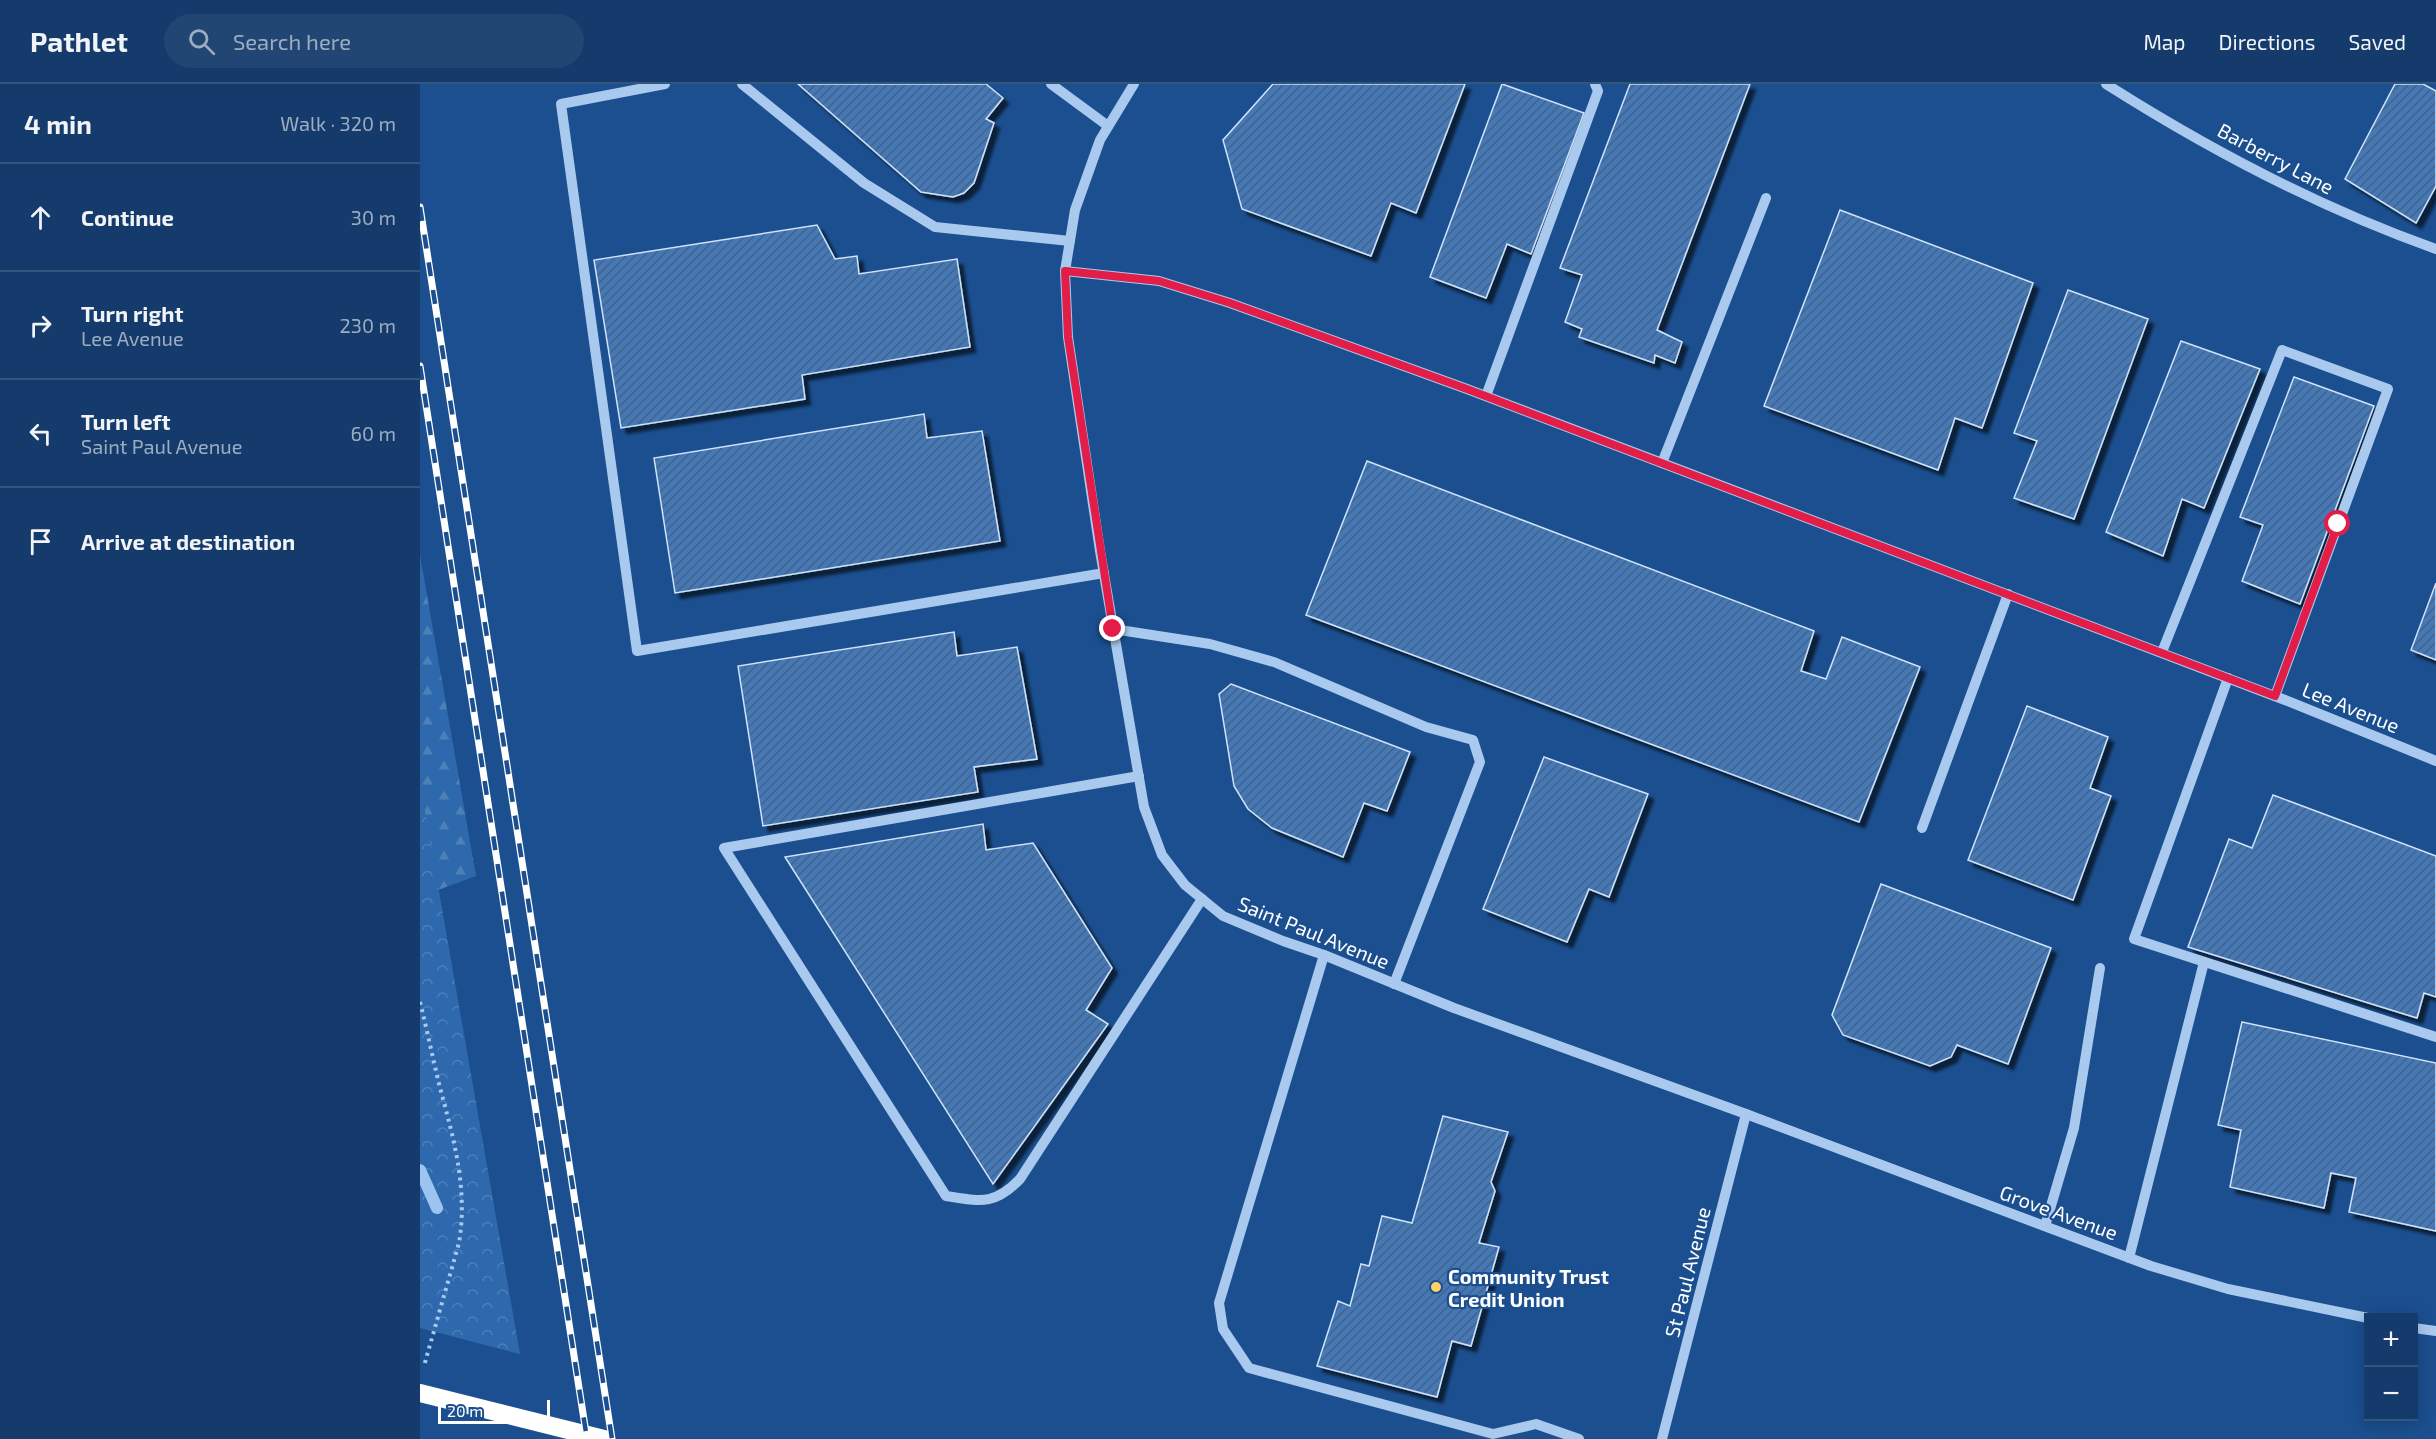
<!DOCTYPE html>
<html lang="en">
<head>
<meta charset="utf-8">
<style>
	body { margin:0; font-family:"Exo 2",sans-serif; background:#214673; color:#f1f3f6 }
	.controls { position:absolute; right:18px; bottom:18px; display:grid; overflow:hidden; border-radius:0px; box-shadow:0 3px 15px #0003 }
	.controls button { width:54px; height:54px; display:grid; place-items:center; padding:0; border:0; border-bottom:2px solid #33557e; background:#143b6b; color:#f1f3f6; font:30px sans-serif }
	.scale { position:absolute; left:18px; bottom:15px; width:112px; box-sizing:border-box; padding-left:6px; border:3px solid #fff; border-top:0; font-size:16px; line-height:21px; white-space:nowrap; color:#fff; -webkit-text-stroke:4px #1b4f8f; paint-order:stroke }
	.stop { position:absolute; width:18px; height:18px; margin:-14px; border:4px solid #e11d48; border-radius:50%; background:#fff }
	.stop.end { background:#e11d48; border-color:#fff; box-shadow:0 2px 6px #0008 }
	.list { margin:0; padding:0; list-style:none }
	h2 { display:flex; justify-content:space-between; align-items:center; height:78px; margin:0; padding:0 24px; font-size:26px }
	h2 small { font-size:20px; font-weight:400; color:#9dadc1 }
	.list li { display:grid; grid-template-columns:39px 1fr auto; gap:18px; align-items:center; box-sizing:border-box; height:108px; padding:0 24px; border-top:2px solid #33557e }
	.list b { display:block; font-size:22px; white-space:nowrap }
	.list p { margin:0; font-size:20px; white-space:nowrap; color:#9dadc1 }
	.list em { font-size:20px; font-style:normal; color:#9dadc1 }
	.icon { flex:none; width:33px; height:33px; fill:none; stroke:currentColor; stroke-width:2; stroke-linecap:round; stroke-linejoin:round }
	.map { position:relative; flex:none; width:2016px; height:1355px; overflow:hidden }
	header { display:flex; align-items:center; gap:36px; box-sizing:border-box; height:84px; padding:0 30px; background:#143b6b; border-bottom:2px solid #33557e }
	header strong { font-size:28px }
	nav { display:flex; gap:33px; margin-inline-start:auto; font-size:21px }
	.search { width:420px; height:54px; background:#214673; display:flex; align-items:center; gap:15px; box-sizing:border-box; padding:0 21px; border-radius:33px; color:#9dadc1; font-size:22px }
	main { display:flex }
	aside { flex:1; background:#143b6b }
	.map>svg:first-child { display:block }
	.forest { fill:url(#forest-firs) }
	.park { fill:url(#park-crowns) }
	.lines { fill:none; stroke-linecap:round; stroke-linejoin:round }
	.stream { stroke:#9cc4f0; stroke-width:12 }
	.building { fill:url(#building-hatch); stroke:#cfe3fa; stroke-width:1.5; filter:url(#shadow) }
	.path { stroke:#a9c9ee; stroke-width:4; stroke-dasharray:3 4.5; stroke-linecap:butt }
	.minor { stroke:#a9c9ee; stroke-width:10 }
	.highway { stroke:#fff; stroke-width:18 }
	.rail-casing { stroke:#fff; stroke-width:7 }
	.rail { stroke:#1b4f8f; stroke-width:4.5; stroke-dasharray:14; stroke-linecap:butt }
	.route { stroke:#e11d48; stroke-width:8 }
	.poi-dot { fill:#ffd166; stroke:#1b4f8f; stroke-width:2 }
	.labels { text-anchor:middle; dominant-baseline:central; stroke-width:4.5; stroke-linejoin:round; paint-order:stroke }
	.street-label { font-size:20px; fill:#fff; stroke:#1b4f8f }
	.poi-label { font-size:20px; font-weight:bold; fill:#fff; stroke:#1b4f8f; text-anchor:start }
</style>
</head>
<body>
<header>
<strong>Pathlet</strong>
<div class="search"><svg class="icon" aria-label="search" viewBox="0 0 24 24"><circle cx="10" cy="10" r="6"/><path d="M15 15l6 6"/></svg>Search here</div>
<nav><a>Map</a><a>Directions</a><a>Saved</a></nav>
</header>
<main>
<aside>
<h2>4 min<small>Walk · 320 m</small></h2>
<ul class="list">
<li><svg class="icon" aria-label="ahead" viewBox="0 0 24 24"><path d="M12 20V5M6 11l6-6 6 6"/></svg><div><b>Continue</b></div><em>30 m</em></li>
<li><svg class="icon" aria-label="right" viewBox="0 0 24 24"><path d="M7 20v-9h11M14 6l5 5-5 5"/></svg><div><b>Turn right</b><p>Lee Avenue</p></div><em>230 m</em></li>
<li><svg class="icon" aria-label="left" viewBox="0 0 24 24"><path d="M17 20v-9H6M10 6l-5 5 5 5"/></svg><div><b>Turn left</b><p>Saint Paul Avenue</p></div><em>60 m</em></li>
<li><svg class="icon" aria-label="arrive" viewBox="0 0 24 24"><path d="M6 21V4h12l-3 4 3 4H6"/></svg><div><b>Arrive at destination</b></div></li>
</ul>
</aside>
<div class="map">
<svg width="2016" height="1355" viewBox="0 0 2016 1355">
	<defs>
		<pattern id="forest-firs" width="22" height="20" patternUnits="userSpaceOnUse" patternTransform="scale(1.5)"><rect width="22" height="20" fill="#2e69ad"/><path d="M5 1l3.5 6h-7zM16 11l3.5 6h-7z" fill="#4d80b9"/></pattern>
		<pattern id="park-crowns" width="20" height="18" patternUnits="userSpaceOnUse" patternTransform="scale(1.5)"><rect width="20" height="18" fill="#2e69ad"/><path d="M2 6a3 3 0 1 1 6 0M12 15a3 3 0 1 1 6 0" fill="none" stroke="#4d80b9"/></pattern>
		<pattern id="building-hatch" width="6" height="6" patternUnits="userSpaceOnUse" patternTransform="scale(1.5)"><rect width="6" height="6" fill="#4478b7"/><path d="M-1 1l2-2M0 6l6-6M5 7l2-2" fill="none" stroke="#486282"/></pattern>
		<filter id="shadow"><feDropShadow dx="5.5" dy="5.5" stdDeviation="1.5" flood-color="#0009"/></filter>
	</defs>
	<rect width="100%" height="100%" fill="#1b4f8f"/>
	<path class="forest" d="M0,471l56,321 -46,17 -10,-48z"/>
	<path class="park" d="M0,699l100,571 -100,-26z"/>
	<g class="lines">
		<path class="stream" d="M0,1086l17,38"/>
	</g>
	<g class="building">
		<path d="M378,0h188l17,14 -17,21 8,4 -20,60 -10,10 -11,4 -32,-5z"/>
		<path d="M853,0h192l-49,129 -25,-10 -20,53 -129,-47 -19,-69z"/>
		<path d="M1082,0l82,29 -53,141 -24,-10 -21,54 -56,-21z"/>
		<path d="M1210,0h120l-93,246 25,12 -7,21 -20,-8 -1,8 -75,-26 3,-8 -17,-7 17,-47 -22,-7z"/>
		<path d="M1975,0h28l13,7v95l-20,37 -71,-44z"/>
		<path d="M1420,126l193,73 -51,145 -27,-10 -17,52 -174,-64z"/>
		<path d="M397,141l18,34 22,-3 2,18 98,-15 13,88 -168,28 3,24 -184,29 -27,-168z"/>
		<path d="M1648,206l80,29 -74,200 -60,-21 23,-57 -23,-8z"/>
		<path d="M1761,257l79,28 -56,139 -22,-9 -19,57 -57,-24z"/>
		<path d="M1874,293l80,29 -74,198 -58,-23 21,-56 -23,-8z"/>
		<path d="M504,330l3,24 55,-7 18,110 -325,52 -21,-135z"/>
		<path d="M947,377l447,170 -13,40 25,8 16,-42 78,30 -61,155 -553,-207z"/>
		<path d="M2016,499v77l-25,-10z"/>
		<path d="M534,548l3,24 60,-9 20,112 -63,8 4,25 -215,34 -25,-160z"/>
		<path d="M811,600l179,68 -23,59 -23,-8 -21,54 -71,-29 -24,-19 -14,-23 -15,-92z"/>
		<path d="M1607,622l81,31 -18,51 21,8 -38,104 -105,-40z"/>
		<path d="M1124,673l104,37 -39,103 -20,-8 -22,53 -84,-33z"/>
		<path d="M1853,711l163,61v141l-12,-4 -7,25 -229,-71 41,-108 23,9z"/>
		<path d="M563,740l3,26 47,-7 79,125 -26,42 22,14 -115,160 -208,-327z"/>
		<path d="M1461,800l170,64 -43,116 -51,-19 -6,12 -21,9 -87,-31 -11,-20z"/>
		<path d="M1822,938l194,41v168l-87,-19 7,-34 -25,-5 -7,35 -94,-21 11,-57 -23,-5z"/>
		<path d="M1023,1032l65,16 -17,50 4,9 -16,52 20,4 -28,99 -19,-5 -15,56 -120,-31 21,-65 12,5 11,-42 8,2 13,-50 30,7z"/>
	</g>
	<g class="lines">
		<path class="path" d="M0,918c7,28 13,57 20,86 14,51 28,102 19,155l-35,123"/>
		<g class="minor">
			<path d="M245,0l-104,20 76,547 467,-78"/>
			<path d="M322,0l122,99 71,44 135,14"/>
			<path d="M631,0l57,42"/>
			<path d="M714,0l-34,56 -25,70 -10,61 3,66 32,214 44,256 18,48 23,30 38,31 60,25 41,14 130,53 292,106 405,152 77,23 140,29"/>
			<path d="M1686,0c104,66 214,124 330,165"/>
			<path d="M645,187l94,10 71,22 237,86 195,74 623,237 151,61"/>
			<path d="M1066,312l112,-305 -3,-7"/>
			<path d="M1242,379l104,-265"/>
			<path d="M693,545l97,15 64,18 152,65 47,13 7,22 -86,222"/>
			<path d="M1742,568l120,-302 106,39 -113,307"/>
			<path d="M1808,594l-94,261 302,98"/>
			<path d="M719,692l-415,72 222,348c34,5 48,10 74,-17l182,-280"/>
			<path d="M1502,744l86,-234"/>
			<path d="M904,871l-105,348 4,26 26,39 244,66 43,-10 43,15"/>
			<path d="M1625,1142l29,-98 26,-160"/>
			<path d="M1709,1174l75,-296"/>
			<path d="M1994,1244l22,3"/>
			<path d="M1242,1355l84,-325"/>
		</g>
		<path class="highway" d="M0,1309l184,46"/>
		<g class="rail-casing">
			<g id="rail">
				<path d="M0,123l192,1232"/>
				<path d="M0,282l167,1073"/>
			</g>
		</g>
		<use href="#rail" class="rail"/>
	</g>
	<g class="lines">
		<path class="route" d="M693,545l-45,-292 -3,-66 94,10 71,22 237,86 808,307 63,-172"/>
	</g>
	<circle class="poi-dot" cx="1016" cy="1203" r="6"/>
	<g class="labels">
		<g class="street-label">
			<text transform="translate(1856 74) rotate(28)">Barberry Lane</text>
			<text transform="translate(1931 623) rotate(22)">Lee Avenue</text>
			<text transform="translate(894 848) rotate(22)">Saint Paul Avenue</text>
			<text transform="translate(1639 1128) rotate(20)">Grove Avenue</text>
			<text transform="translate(1267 1188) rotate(-76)">St Paul Avenue</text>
		</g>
		<g class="poi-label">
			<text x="1028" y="1192">Community Trust<tspan x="1028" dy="23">Credit Union</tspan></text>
		</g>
	</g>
</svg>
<div class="controls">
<button>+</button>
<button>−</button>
</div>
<div class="scale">20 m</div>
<div class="stop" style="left:1918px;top:440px"></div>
<div class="stop end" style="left:693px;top:545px"></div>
</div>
</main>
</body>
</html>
